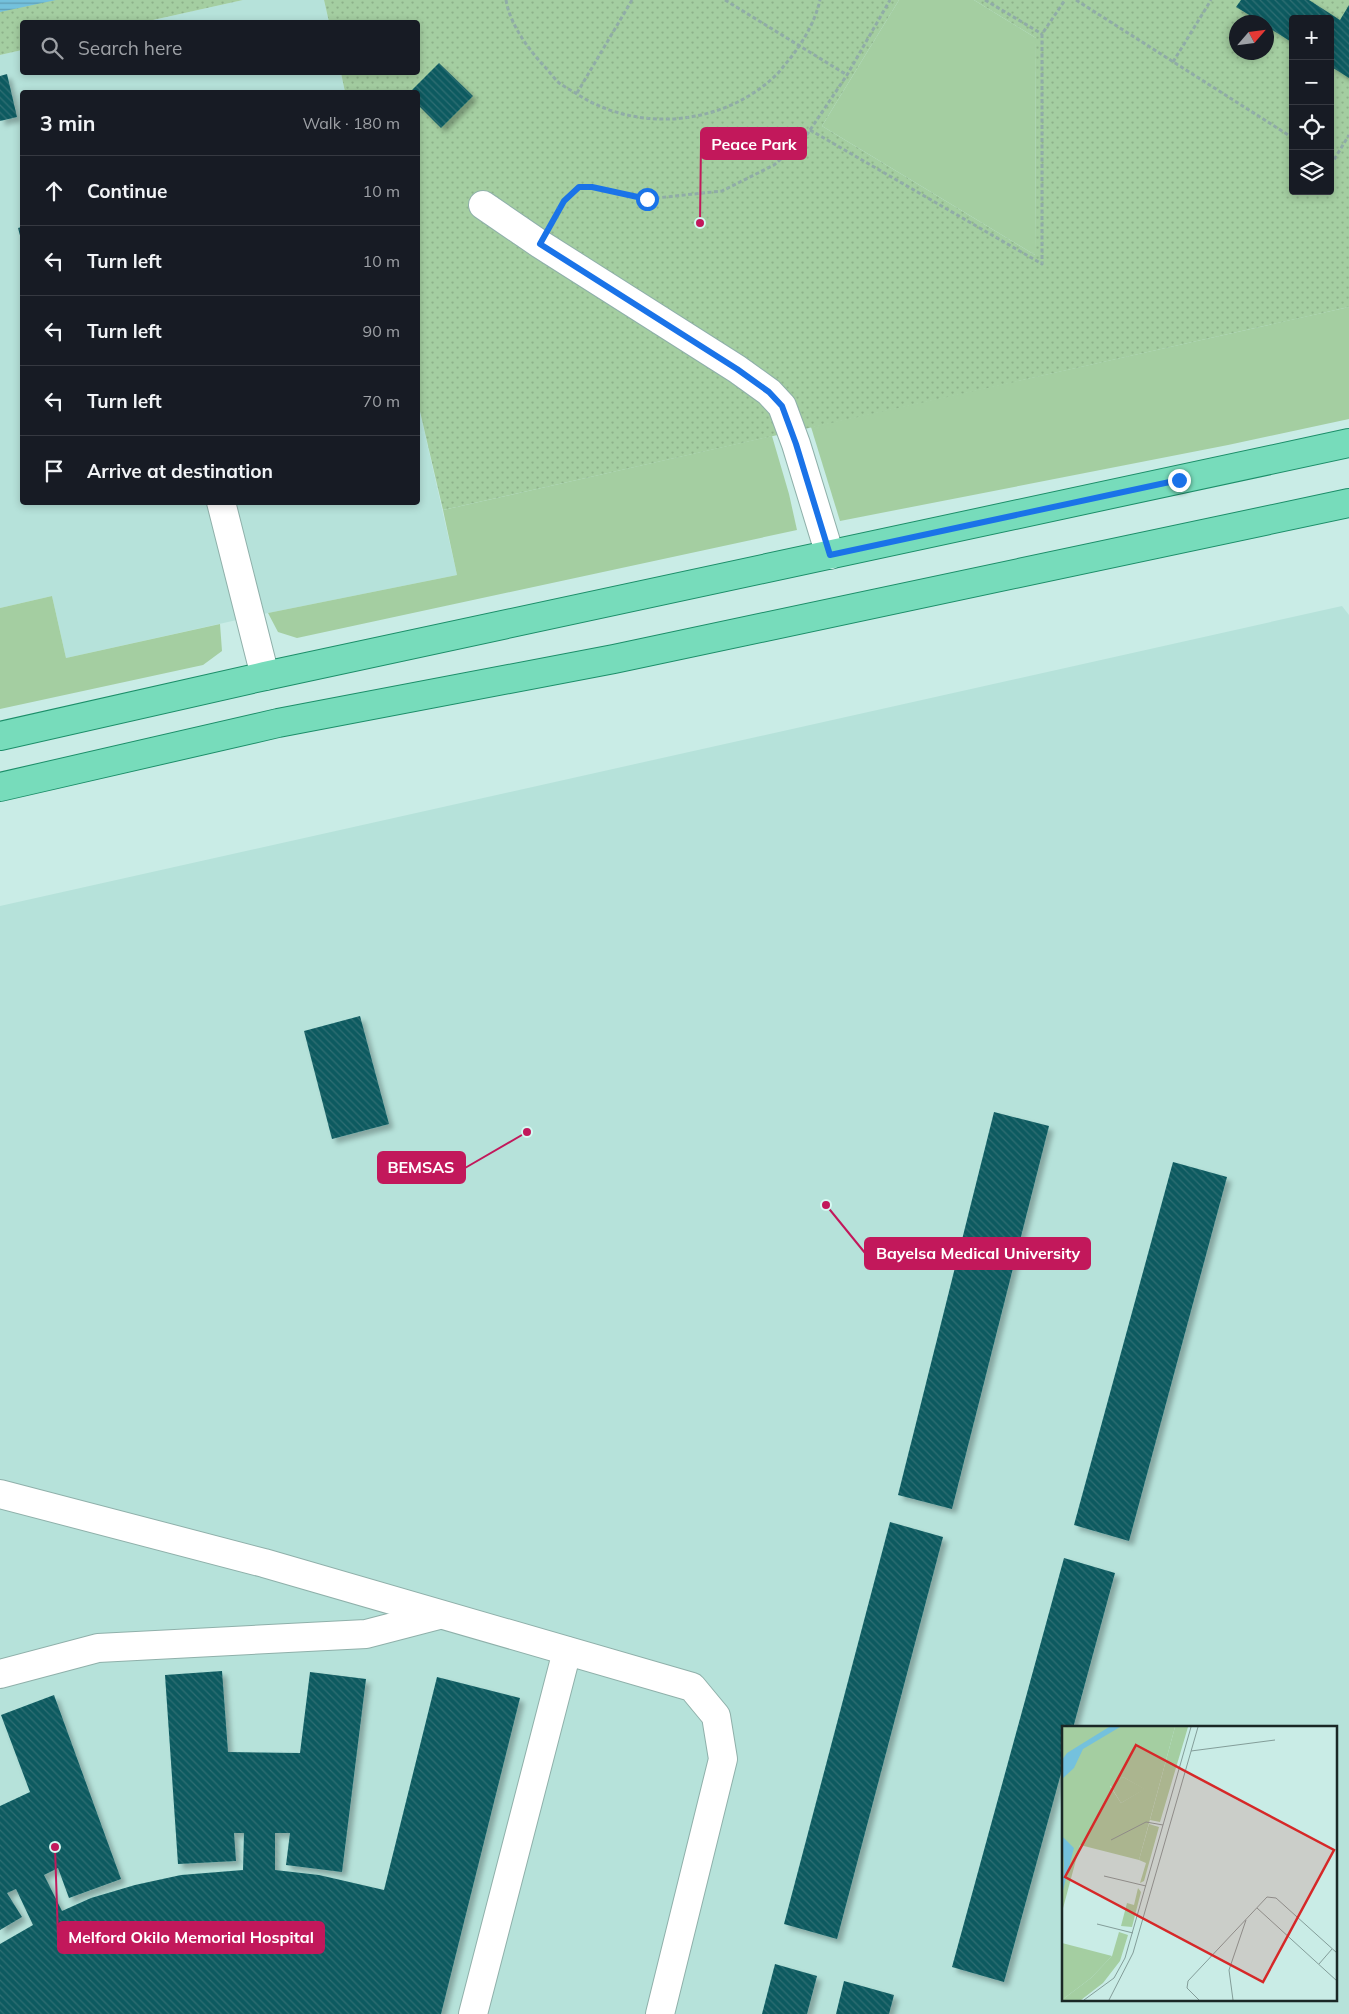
<!DOCTYPE html>
<html lang="en">
<head>
<meta charset="utf-8">
<style>
	body { margin:0; font-family:Mulish,sans-serif; background:#20242c; color:#f1f3f6 }
	.controls { position:absolute; right:15px; top:15px; display:grid; overflow:hidden; border-radius:5px; box-shadow:0 2px 8px #0003 }
	.controls button { width:45px; height:45px; display:grid; place-items:center; padding:0; border:0; border-bottom:1px solid #363941; background:#171b24; color:#f1f3f6; font:25px sans-serif }
	.compass { position:absolute; left:1229px; top:15px; width:45px; height:45px; border-radius:50%; background:#171b24; box-shadow:0 2px 8px #0003; rotate:62deg }
	.stop { position:absolute; width:15px; height:15px; margin:-11px; border:4px solid #1a73e8; border-radius:50%; background:#fff }
	.stop.end { background:#1a73e8; border-color:#fff; box-shadow:0 1px 5px #0008 }
	.list { margin:0; padding:0; list-style:none }
	h2 { display:flex; justify-content:space-between; align-items:center; height:65px; margin:0; padding:0 20px; font-size:21px }
	h2 small { font-size:16px; font-weight:400; color:#9ea1a6 }
	.list li { display:grid; grid-template-columns:32px 1fr auto; gap:15px; align-items:center; box-sizing:border-box; height:70px; padding:0 20px; border-top:1px solid #363941 }
	.list b { display:block; font-size:19px; white-space:nowrap }
	.list em { font-size:16px; font-style:normal; color:#9ea1a6 }
	.icon { flex:none; width:28px; height:28px; fill:none; stroke:currentColor; stroke-width:2; stroke-linecap:round; stroke-linejoin:round }
	.map { position:relative; flex:none; width:1349px; height:2014px; overflow:hidden }
	.search { position:absolute; background:#171b24; box-shadow:0 2px 8px #0003; left:20px; top:20px; width:400px; height:55px; display:flex; align-items:center; gap:12px; box-sizing:border-box; padding:0 18px; border-radius:5px; color:#9ea1a6; font-size:19px }
	.panel { position:absolute; background:#171b24; box-shadow:0 2px 8px #0003; left:20px; top:90px; width:400px; height:415px; border-radius:5px }
	.map>svg:first-child { display:block }
	.built { fill:#b6e2da; fill-rule:evenodd }
	.green { fill:#a4cea1 }
	.park { fill:url(#park-dots); fill-rule:evenodd }
	.water { fill:url(#water-rules) }
	.building { fill:url(#building-back-hatch); filter:url(#shadow) }
	.lines { fill:none; stroke-linecap:round; stroke-linejoin:round }
	.minor-casing { stroke:#8fb0aa; stroke-width:30 }
	.major-casing { stroke:#1c8e69; stroke-width:30 }
	.path { stroke:#90aca7; stroke-width:3; stroke-dasharray:4 2.5; stroke-linecap:butt }
	.minor { stroke:#fff; stroke-width:28 }
	.major { stroke:#77dcbb; stroke-width:28 }
	.route { stroke:#1a73e8; stroke-width:6 }
	.inset-road { fill:none; stroke:#839d99; stroke-width:1 }
	.view { fill:#d62828; fill-opacity:0.15; stroke:#d62828; stroke-width:2.5 }
	.inset-edge { fill:none; stroke:#1a2725; stroke-width:2.5 }
	.leader { fill:none; stroke:#c2185b; stroke-width:2 }
	.callout-dot { fill:#c2185b; stroke:#d6faf3; stroke-width:2 }
	.callout { fill:#c2185b; stroke:#c2185b; stroke-width:2 }
	.callout-label { font-size:16px; text-anchor:middle; font-weight:bold; fill:#fff }
</style>
</head>
<body>
<div class="map">
<svg width="1349" height="2014" viewBox="0 0 1349 2014">
	<defs>
		<pattern id="park-dots" width="8" height="8" patternUnits="userSpaceOnUse" patternTransform="scale(1.25)"><rect width="8" height="8" fill="#a4cea1"/><path d="M2 2h.1M6 6h.1" fill="none" stroke="#8db18a" stroke-width="1.8" stroke-linecap="round"/></pattern>
		<pattern id="water-rules" width="6" height="5" patternUnits="userSpaceOnUse" patternTransform="scale(1.25)"><rect width="6" height="5" fill="#74c1dd"/><path d="M0 2.5h6" fill="none" stroke="#5e9db3"/></pattern>
		<pattern id="building-back-hatch" width="6" height="6" patternUnits="userSpaceOnUse" patternTransform="scale(1.25)"><rect width="6" height="6" fill="#0c5a60"/><path d="M-1 5l2 2M0 0l6 6M5-1l2 2" fill="none" stroke="#2f6e73"/></pattern>
		<filter id="shadow"><feDropShadow dx="4.5" dy="4.5" stdDeviation="2.5" flood-color="#0004"/></filter>
	</defs>
	<rect width="100%" height="100%" fill="#c9ece6"/>
	<g class="built">
		<path d="M243,0h81l5,22h-185z"/>
		<path d="M22,50v22l319,1 4,19h-323v410h396v-99l39,172 -189,38 -202,45 -14,-62 -52,12v-553z"/>
		<path d="M1342,606l7,9v1399h-1349v-1108zM1063,1728h272v272h-272z"/>
	</g>
	<g class="green">
		<path d="M899,0h75l62,38 -1,217 -213,-129z"/>
		<path d="M1349,307v112l-121,26 -388,76 -29,-94z"/>
		<path d="M772,436l17,58 8,36 -500,108 -19,-6 -10,-19 189,-38 -14,-65z"/>
		<path d="M52,596l14,62 154,-34 2,27 -19,14 -203,44v-101z"/>
	</g>
	<g class="park">
		<path d="M0,0h243l-99,22h-122v28l-22,5z"/>
		<path d="M324,0h575l-77,126 213,129 1,-217 -62,-38h375v307l-906,203 -25,-107v-311h-73l-4,-19 77,-1v-50h-89zM1293,19h37v172h-37zM1236,22h30v30h-30z"/>
	</g>
	<path class="water" d="M0,0h56l-56,12z"/>
	<g class="building">
		<path d="M1241,0h68l31,20 9,-15v73l-19,-12v-47h-37v24l-27,-17v-4h-5l-25,-15z"/>
		<path d="M439,63l34,33 -32,32 -23,-23v-13h-8z"/>
		<path d="M7,74l10,43 -17,4v-45z"/>
		<path d="M22,227v16l-4,-15z"/>
		<path d="M360,1016l29,108 -57,15 -28,-108z"/>
		<path d="M994,1112l55,14 -97,383 -54,-14z"/>
		<path d="M1173,1162l54,15 -98,364 -55,-16z"/>
		<path d="M890,1522l53,15 -106,402 -53,-15z"/>
		<path d="M1064,1558l51,15 -42,155h-10v38l-59,216 -52,-15z"/>
		<path d="M222,1671l6,81 72,1 10,-81 56,7 -24,193 -56,-7 4,-32h-15v37l44,5 65,15 53,-213 83,21 -79,316h-441v-70l33,-19 -17,-36 -9,4 15,24 -22,13v-124l30,-14 -29,-77 53,-20 67,184 -52,19 -11,-30 -14,7 18,36 29,-13 44,-13 46,-10 62,-5 1,-37h-10l2,28 -58,3 -13,-189z"/>
		<path d="M775,1964l42,12 -10,38h-45z"/>
		<path d="M844,1981l50,14 -5,19h-53z"/>
	</g>
	<g class="lines">
		<g class="minor-casing">
			<g id="minor">
				<path d="M483,205l57,39 197,125 32,23 13,14 14,38 34,111"/>
				<path d="M221,502l44,174"/>
				<path d="M0,1494l264,69 428,124 24,29 7,43 -63,255"/>
				<path d="M0,1674l98,-26 268,-14 73,-19"/>
				<path d="M473,2014l94,-363"/>
			</g>
		</g>
		<g class="major-casing">
			<g id="major">
				<path d="M0,736l265,-60 1084,-233"/>
				<path d="M0,787l278,-64 336,-64 735,-156"/>
			</g>
		</g>
		<g class="path">
			<path d="M506,0c4,24 21,47 37,65 5,5 10,12 15,17 6,5 13,8 19,12 60,39 144,32 197,-17 6,-5 10,-12 15,-17 14,-18 26,-38 31,-60"/>
			<path d="M725,0l122,75"/>
			<path d="M985,0l57,34"/>
			<path d="M1076,0l217,138"/>
			<path d="M1173,62l38,-62"/>
			<path d="M577,93l55,-93"/>
			<path d="M810,130l232,134v-230l23,-34"/>
			<path d="M1330,162l2,1 17,-28"/>
			<path d="M555,217l9,-16 15,-14h13l55,12 75,-8 52,-26 30,-26 6,-9 37,-55 43,-75"/>
		</g>
		<use href="#minor" class="minor"/>
		<use href="#major" class="major"/>
	</g>
	<g class="lines">
		<path class="route" d="M647,199l-55,-12h-13l-15,14 -24,43 197,125 32,23 13,14 14,38 34,111 349,-75"/>
	</g>
	<g transform="translate(1062 1726)">
		<rect width="275" height="275" fill="#c9ece6"/>
		<path d="M113,1h13l-28,95 -10,-2zM61,51l22,12 -24,14 -11,-18zM87,98l10,3 -15,54 -4,2 6,-20 -7,-3zM76,162l3,4 -9,35 -11,-1 6,-23 7,2zM57,206l9,3 -8,26 -17,22 -22,17h-19l29,-22 21,-22z" fill="#a4cea1"/>
		<path d="M0,1h113l-36,133 -59,-15 -18,67zM61,51l21,12 -23,14 -11,-17zM0,217l50,13 -21,22 -29,22z" fill="#a4cea1" fill-rule="evenodd"/>
		<path d="M47,1h11l-37,22 -9,19 -12,11v-19l5,-7zM0,110l12,12 -12,46 2,-28z" fill="#74c1dd"/>
		<path class="inset-road" d="M129,25l84,-11M49,114l35,-18 17,3M42,150l42,10M195,182l80,73M35,198l36,9M257,238l13,-15M22,274l30,-22 11,-20 66,-231M47,274l24,-47 65,-226M137,274l-12,-12 1,-7 79,-84 9,1 61,55M171,274l-4,-30 17,-50"/>
		<path class="view" d="M74,19l198,105 -71,132 -198,-105z"/>
		<rect width="275" height="275" class="inset-edge"/>
	</g>
	<path class="leader" d="M700 223L701 144M527 1132L465 1168M826 1205L865 1253M55 1847L58 1937"/>
	<g class="callout-dot">
		<circle cx="700" cy="223" r="5"/>
		<circle cx="527" cy="1132" r="5"/>
		<circle cx="826" cy="1205" r="5"/>
		<circle cx="55" cy="1847" r="5"/>
	</g>
	<g class="callout">
		<rect x="701" y="128" width="105" height="31" rx="5"/>
		<rect x="378" y="1152" width="87" height="31" rx="5"/>
		<rect x="865" y="1238" width="225" height="31" rx="5"/>
		<rect x="58" y="1922" width="266" height="31" rx="5"/>
	</g>
	<g class="callout-label">
		<text x="754" y="150">Peace Park</text>
		<text x="421" y="1173">BEMSAS</text>
		<text x="978" y="1259">Bayelsa Medical University</text>
		<text x="191" y="1943">Melford Okilo Memorial Hospital</text>
	</g>
</svg>
<div class="controls">
<button>+</button>
<button>−</button>
<button><svg class="icon" aria-label="locate" viewBox="0 0 24 24"><circle cx="12" cy="12" r="6"/><path d="M12 2v4M12 18v4M2 12h4M18 12h4"/></svg></button>
<button><svg class="icon" aria-label="layers" viewBox="0 0 24 24"><path d="M12 4l9 5-9 5-9-5zM3 14l9 5 9-5"/></svg></button>
</div>
<svg class="compass" viewBox="-18 -18 36 36"><path d="M0-13l5 13h-10z" fill="#e53935"/><path d="M0 13l5-13h-10z" fill="#9ea1a6"/></svg>
<div class="stop" style="left:647px;top:199px"></div>
<div class="stop end" style="left:1179px;top:480px"></div>
<div class="search"><svg class="icon" aria-label="search" viewBox="0 0 24 24"><circle cx="10" cy="10" r="6"/><path d="M15 15l6 6"/></svg>Search here</div>
<section class="panel">
<h2>3 min<small>Walk · 180 m</small></h2>
<ul class="list">
<li><svg class="icon" aria-label="ahead" viewBox="0 0 24 24"><path d="M12 20V5M6 11l6-6 6 6"/></svg><div><b>Continue</b></div><em>10 m</em></li>
<li><svg class="icon" aria-label="left" viewBox="0 0 24 24"><path d="M17 20v-9H6M10 6l-5 5 5 5"/></svg><div><b>Turn left</b></div><em>10 m</em></li>
<li><svg class="icon" aria-label="left" viewBox="0 0 24 24"><path d="M17 20v-9H6M10 6l-5 5 5 5"/></svg><div><b>Turn left</b></div><em>90 m</em></li>
<li><svg class="icon" aria-label="left" viewBox="0 0 24 24"><path d="M17 20v-9H6M10 6l-5 5 5 5"/></svg><div><b>Turn left</b></div><em>70 m</em></li>
<li><svg class="icon" aria-label="arrive" viewBox="0 0 24 24"><path d="M6 21V4h12l-3 4 3 4H6"/></svg><div><b>Arrive at destination</b></div></li>
</ul>
</section>
</div>
</body>
</html>
